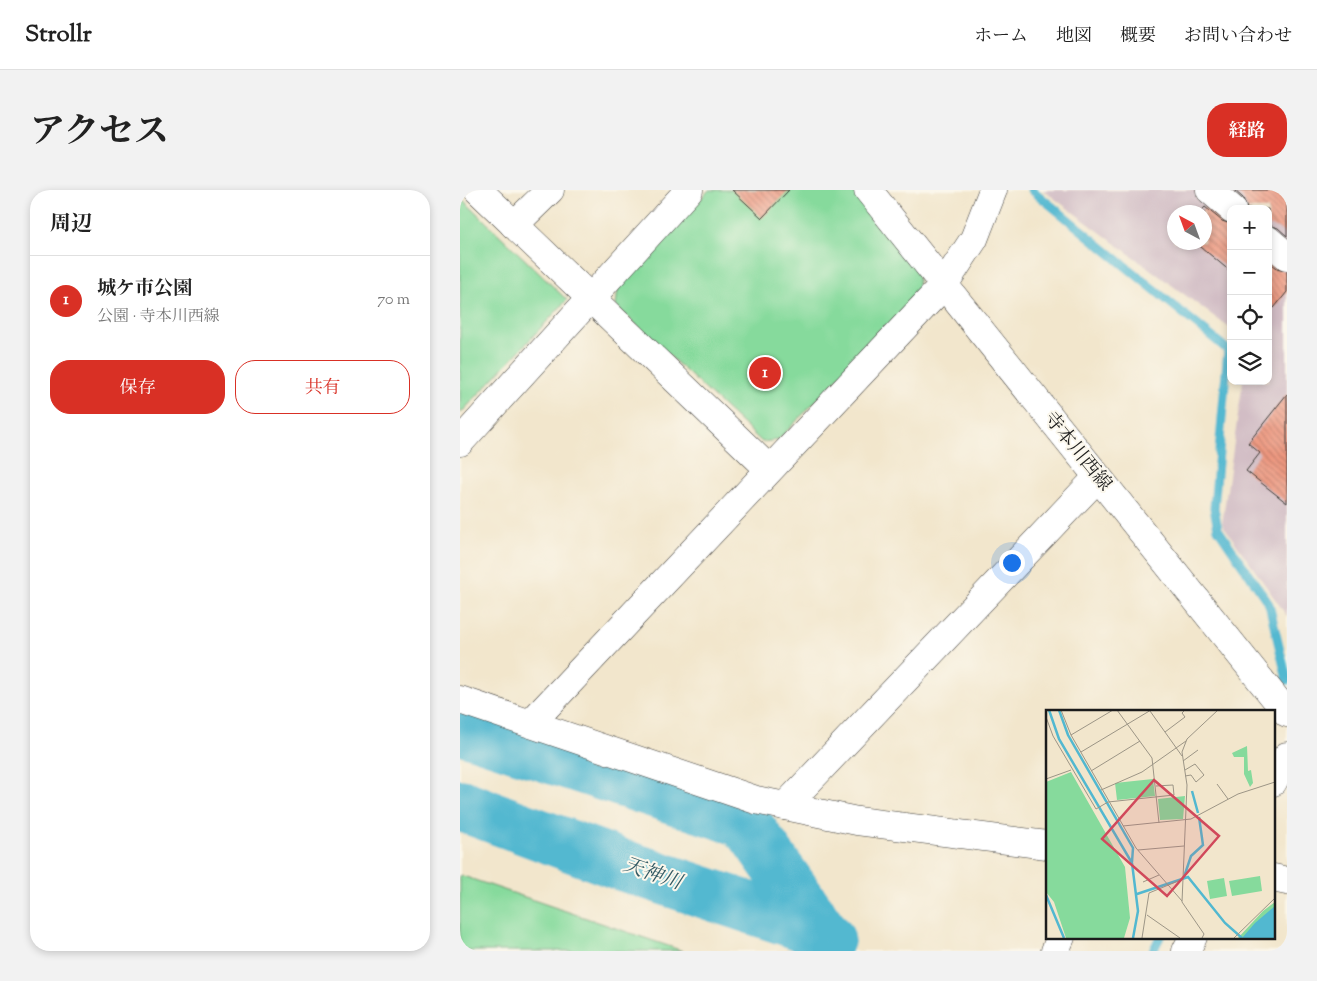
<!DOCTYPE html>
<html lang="ja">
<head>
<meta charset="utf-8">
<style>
	body { margin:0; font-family:"Sorts Mill Goudy","Noto Serif JP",serif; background:#f2f2f2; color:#222 }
	.controls { position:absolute; right:15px; top:15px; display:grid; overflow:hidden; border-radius:10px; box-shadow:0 2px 8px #0003 }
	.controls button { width:45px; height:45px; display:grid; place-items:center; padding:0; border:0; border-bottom:1px solid #e0e0e0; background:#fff; color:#222; font:25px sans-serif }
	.compass { position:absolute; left:707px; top:15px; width:45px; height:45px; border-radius:50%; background:#fff; box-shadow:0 2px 8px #0003; rotate:319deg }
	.you { position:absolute; left:551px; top:372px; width:18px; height:18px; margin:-12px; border:4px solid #fff; border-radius:50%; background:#1a73e8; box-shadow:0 0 0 8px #1a73e833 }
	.badge { display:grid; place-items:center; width:32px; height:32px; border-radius:50%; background:#d93025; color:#fff; font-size:16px; font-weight:700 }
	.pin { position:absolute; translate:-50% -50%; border:2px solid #fff; box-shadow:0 1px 5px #0006 }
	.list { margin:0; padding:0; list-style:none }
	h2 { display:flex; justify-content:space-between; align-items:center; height:65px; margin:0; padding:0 20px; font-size:21px }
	h2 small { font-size:16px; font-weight:400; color:#767676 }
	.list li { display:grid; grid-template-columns:32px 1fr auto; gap:15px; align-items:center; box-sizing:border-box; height:90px; padding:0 20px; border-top:1px solid #e0e0e0 }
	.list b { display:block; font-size:19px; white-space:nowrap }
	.list p { margin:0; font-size:16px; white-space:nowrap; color:#767676 }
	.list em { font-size:16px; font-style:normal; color:#767676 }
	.actions { display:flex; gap:10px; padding:15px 20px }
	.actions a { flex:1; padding:11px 0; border:1px solid #d93025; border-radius:20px; text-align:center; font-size:18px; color:#d93025 }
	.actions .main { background:#d93025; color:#fff }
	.icon { flex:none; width:28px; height:28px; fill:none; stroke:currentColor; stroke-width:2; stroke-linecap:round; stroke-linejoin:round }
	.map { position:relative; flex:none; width:827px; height:761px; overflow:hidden; border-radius:20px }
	header { display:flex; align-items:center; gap:30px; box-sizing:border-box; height:70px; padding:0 25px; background:#fff; border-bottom:1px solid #e0e0e0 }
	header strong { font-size:24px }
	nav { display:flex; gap:28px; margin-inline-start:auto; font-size:18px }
	.intro { display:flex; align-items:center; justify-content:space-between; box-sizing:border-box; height:120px; padding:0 30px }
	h1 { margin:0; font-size:35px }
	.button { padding:12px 22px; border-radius:20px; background:#d93025; color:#fff; font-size:18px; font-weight:700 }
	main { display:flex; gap:30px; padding:0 30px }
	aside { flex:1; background:#fff; border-radius:20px; box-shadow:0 2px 8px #0003 }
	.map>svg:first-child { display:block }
	.industrial { fill:#d2bdc5; fill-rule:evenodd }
	.park { fill:#86da9c; stroke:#517b5c }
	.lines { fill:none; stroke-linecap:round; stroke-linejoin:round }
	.stream { stroke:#52b8d0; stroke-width:9 }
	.river { stroke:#52b8d0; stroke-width:52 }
	.building { fill:url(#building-back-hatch) }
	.minor-casing { stroke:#3c3a36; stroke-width:29 }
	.major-casing { stroke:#3c3a36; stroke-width:29 }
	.minor { stroke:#fff; stroke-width:28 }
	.major { stroke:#fff; stroke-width:28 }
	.labels { text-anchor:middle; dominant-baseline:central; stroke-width:4; stroke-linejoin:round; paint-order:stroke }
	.street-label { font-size:19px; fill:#1c1c1c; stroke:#fbf7ec }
	.water-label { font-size:20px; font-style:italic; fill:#325a64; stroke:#fbf7ec }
	.inset-river { fill:none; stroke:#52b8d0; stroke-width:2.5 }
	.inset-road { fill:none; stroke:#9c9586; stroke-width:1 }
	.view { fill:#d1495b; fill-opacity:0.15; stroke:#d1495b; stroke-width:2.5 }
	.inset-edge { fill:none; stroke:#1c1c1c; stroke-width:2.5 }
</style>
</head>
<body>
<header>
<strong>Strollr</strong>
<nav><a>ホーム</a><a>地図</a><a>概要</a><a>お問い合わせ</a></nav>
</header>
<div class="intro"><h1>アクセス</h1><a class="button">経路</a></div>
<main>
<aside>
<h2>周辺<small></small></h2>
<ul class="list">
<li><span class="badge">1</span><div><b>城ケ市公園</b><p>公園 · 寺本川西線</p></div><em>70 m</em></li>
</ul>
<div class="actions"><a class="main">保存</a><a>共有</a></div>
</aside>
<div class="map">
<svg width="827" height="761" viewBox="0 0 827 761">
	<defs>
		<pattern id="building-back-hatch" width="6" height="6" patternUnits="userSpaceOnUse" patternTransform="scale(1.25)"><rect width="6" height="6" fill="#ed977f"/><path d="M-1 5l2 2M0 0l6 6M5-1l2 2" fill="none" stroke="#bf7a67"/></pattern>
	</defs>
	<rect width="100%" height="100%" fill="#fbf7ec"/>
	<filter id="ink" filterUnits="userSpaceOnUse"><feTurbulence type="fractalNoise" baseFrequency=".02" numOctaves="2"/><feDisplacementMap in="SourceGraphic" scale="10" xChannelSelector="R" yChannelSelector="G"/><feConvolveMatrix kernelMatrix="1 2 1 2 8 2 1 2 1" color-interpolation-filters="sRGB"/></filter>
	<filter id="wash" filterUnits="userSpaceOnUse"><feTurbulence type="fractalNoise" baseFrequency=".0096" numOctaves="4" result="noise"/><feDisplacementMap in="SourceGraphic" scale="20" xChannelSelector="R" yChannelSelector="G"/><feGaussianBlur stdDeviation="1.12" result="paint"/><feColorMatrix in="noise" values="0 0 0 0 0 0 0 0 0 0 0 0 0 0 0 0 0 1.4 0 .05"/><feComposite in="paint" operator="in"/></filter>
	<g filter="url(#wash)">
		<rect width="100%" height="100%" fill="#f2e6cc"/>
		<path class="industrial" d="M583,0h244v426l-65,-92 21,-143h25v-172h-37v120zM714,22h30v30h-30z"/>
		<g class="park">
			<path d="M249,0h149l59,72 2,33 -141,145 -16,2 -146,-136 2,-19z"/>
			<path d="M0,7l107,103 -107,114z"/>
			<path d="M0,685l223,76h-223z"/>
		</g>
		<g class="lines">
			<g class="stream">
				<path d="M572,0l196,160 -14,158 4,21 51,75 18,76"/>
				<path d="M693,761l7,-14"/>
			</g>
			<g class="river">
				<path d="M0,538l279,92 11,9 73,103"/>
				<path d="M0,615l159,59 204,68 6,7"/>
			</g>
		</g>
		<g id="blocks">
			<g class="building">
				<path d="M272,0h57l-27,28z"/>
				<path d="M774,0h53v46l-9,-8 -10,-3v-16h-21l-4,-11z"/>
				<path d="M745,17l17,14 9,3v48l-36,-30h9v-30h-4z"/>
				<path d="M808,71l9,7 10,3v21l-13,16 -6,-5z"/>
				<path d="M827,204v109l-41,-32 14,-18 -12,-10z"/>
			</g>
		</g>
	</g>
	<g filter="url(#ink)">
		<use href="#blocks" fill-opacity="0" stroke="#3c3a36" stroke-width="1"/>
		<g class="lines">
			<g class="minor-casing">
				<g id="minor">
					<path d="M18,0l291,279"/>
					<path d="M750,0l22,19"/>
					<path d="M54,35l36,-35"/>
					<path d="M808,50l19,16"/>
					<path d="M0,252l229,-252"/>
					<path d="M0,510l296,100 101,21 190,24"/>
					<path d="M71,533l412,-437 31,-47 19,-49"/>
					<path d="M813,592l14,-26"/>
					<path d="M325,616l312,-328"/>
					<path d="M813,688l14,3"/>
					<path d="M595,761l6,-14"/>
					<path d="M726,761l7,-14"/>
				</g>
			</g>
			<g class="major-casing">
				<path id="major" d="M408,0l419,523"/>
			</g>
			<use href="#minor" class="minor"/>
			<use href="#major" class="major"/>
		</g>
	</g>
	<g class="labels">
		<g class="street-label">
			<text transform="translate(617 262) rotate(51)">寺本川西線</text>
		</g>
		<g class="water-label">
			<text transform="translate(192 685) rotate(19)">天神川</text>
		</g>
	</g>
	<g transform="translate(586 520)">
		<rect width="229" height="229" fill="#f2e6cc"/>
		<path d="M201,36l1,25 3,-1 2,13 -3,4 -6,-13v-17h-10l-2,-4z" fill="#86da9c"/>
		<path d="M25,62l54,95 5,51 -6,20h-58l-12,-36 -8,-10v-110zM107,69l2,17 -38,4 -2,-17zM139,86l-2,23 -23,1 -2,-21zM214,166l2,15 -30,5 -3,-15zM178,168l3,18 -17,3 -3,-18zM229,192v36h-37l25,-27z" fill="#86da9c"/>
		<path d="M229,196v32h-33l13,-15z" fill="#52b8d0"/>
		<path class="inset-river" d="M3,0l10,29 73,124 6,48 -5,27M13,0l9,25 65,113 -1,14M146,81l6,22M138,167l7,-21 12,-11 -4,-28M91,184l51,-17 37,46 17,15M0,185l18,43"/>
		<path class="inset-road" d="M15,0l10,25 65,113 46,53M71,0l35,48 7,65M104,1l32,45M0,7l7,19 43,73 12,-7 66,-7 -1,-10 -17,1M119,22l20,-15 -3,-4 3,-3M25,25l42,-25M35,42l70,-42M137,51l15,-11M139,60l10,-6 9,11 -8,7 -5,-7 -6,1M45,61l49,-30M0,69l25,-9M171,74l11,15M55,80l41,-18 44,-31M77,116l68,-7 47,-25 37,-12M92,140l46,-4M97,172l16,-7M101,205l33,23M96,228l7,-45 34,-14M156,228l2,-4 -22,-32 5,-117 -5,-33 5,-13 31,-29M188,228l41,-40"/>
		<path class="view" d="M108,70l65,56 -52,60 -65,-57z"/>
		<rect width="229" height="229" class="inset-edge"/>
	</g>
</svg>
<div class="controls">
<button>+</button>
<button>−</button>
<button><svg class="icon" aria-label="locate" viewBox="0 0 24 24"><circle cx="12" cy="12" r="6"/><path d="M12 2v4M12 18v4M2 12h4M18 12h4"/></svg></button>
<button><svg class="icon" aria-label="layers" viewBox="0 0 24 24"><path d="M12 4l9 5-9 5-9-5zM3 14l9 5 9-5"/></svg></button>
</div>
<svg class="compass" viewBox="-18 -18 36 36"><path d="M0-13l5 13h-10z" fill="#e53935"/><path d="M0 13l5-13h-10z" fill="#767676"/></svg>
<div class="you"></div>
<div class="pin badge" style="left:305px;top:183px">1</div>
</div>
</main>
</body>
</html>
